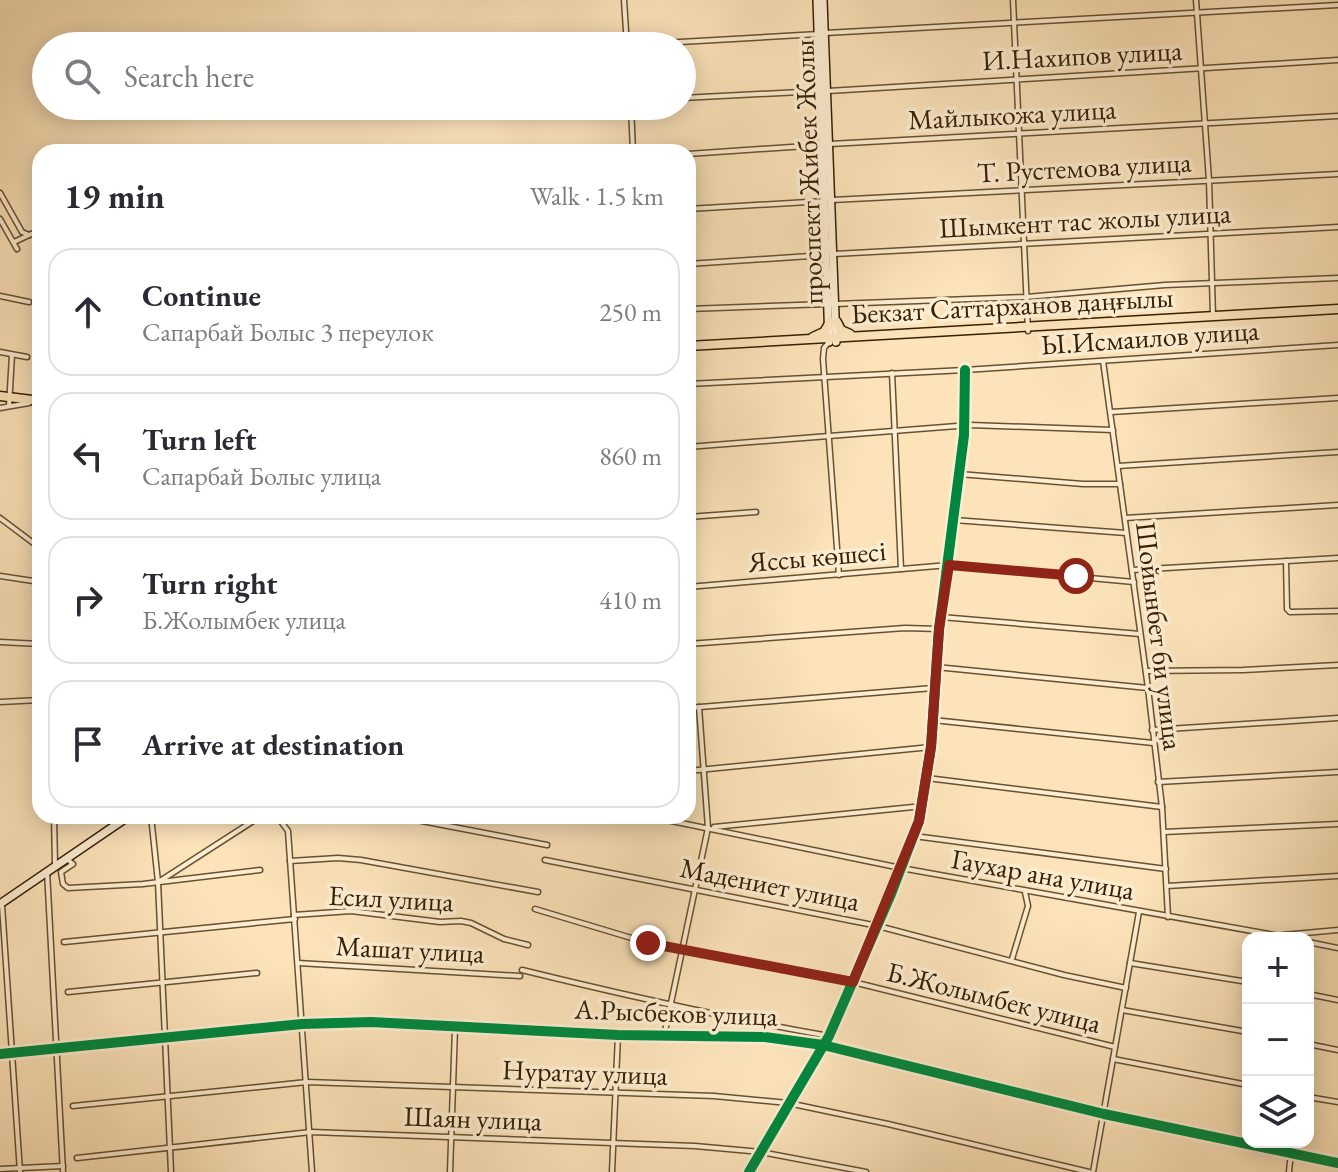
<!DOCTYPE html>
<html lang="en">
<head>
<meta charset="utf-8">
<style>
	body { margin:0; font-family:"EB Garamond",serif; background:#f2f2f3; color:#2b2b33 }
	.controls { position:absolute; right:24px; bottom:24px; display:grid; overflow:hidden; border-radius:16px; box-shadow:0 4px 20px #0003 }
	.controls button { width:72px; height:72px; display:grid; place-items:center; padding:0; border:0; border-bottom:2px solid #e1e1e2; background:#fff; color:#2b2b33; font:40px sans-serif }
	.stop { position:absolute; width:24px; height:24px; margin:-18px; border:6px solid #8f2418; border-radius:50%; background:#fff }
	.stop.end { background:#8f2418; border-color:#fff; box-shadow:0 2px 8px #0008 }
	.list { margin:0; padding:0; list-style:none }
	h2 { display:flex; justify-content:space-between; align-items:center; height:104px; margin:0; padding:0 32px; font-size:34px }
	h2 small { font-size:26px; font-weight:400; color:#7c7c81 }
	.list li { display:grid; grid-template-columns:52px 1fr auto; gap:24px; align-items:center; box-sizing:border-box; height:128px; margin:0 16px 16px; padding:0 16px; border:2px solid #e1e1e2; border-radius:24px }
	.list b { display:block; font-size:30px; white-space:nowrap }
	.list p { margin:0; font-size:26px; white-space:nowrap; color:#7c7c81 }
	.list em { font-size:26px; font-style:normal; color:#7c7c81 }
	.icon { flex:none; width:44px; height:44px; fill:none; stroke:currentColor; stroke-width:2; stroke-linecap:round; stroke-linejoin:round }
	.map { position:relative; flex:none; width:1338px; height:1172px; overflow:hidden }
	.search { position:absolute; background:#fff; box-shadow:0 4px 20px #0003; left:32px; top:32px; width:664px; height:88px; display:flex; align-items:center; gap:20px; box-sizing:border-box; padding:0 28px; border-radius:44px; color:#7c7c81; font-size:30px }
	.panel { position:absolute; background:#fff; box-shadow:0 4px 20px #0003; left:32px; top:144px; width:664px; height:680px; border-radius:24px }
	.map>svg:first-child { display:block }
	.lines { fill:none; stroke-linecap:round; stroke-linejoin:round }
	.street-casing { stroke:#68512e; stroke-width:7 }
	.secondary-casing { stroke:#362000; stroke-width:10 }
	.primary-casing { stroke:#362000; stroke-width:11 }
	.street { stroke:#fdedd2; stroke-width:4 }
	.secondary { stroke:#fdedd2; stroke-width:7 }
	.primary { stroke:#fce3ba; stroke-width:8 }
	.cycleway-casing { stroke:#fdedd2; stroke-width:15 }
	.cycleway { stroke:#00873e; stroke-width:10 }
	.route { stroke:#8f2418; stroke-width:10 }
	.labels { text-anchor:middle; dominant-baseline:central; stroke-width:7; stroke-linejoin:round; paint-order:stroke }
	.street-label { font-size:28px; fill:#362000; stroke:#fdedd2 }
</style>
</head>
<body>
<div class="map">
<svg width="1338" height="1172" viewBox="0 0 1338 1172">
	<rect width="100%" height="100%" fill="#fce3ba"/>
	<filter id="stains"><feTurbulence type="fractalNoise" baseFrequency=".0025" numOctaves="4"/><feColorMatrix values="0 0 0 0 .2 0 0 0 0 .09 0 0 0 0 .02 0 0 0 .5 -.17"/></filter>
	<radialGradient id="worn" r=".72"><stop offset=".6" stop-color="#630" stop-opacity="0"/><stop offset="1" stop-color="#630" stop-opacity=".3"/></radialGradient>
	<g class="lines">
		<g class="street-casing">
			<g id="street">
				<path d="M624,0l3,46"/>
				<path d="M1013,0l15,331"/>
				<path d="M1196,0l13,180 4,136"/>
				<path d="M825,33l513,-28"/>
				<path d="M627,45l192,-11"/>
				<path d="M828,91l510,-31"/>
				<path d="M682,98l138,-7"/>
				<path d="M631,106l2,46"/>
				<path d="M830,144l508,-28"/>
				<path d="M688,154l133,-9"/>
				<path d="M0,193l22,39 7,3"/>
				<path d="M832,200l506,-26"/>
				<path d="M688,209l137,-8"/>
				<path d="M0,219l17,30"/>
				<path d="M14,242l26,-12"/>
				<path d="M834,254l504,-27"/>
				<path d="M688,264l137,-9"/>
				<path d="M0,296l29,6"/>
				<path d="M835,304l191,-7 139,-12 173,-7"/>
				<path d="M688,309l139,-5"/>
				<path d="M829,342l-5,6 -1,11 16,216"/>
				<path d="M0,352l27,5"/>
				<path d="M1103,361l45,327 14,119 6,110"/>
				<path d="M892,373l9,196"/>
				<path d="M688,384l277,-14 373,-25"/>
				<path d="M9,406l3,-51"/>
				<path d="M0,408l29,-5"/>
				<path d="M1111,412l227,-14"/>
				<path d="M688,447l282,-22 143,5"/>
				<path d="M1118,466l220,-14"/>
				<path d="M959,474l124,10h37"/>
				<path d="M688,517l68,-5"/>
				<path d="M0,518l40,30"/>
				<path d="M1125,518l213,-13"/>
				<path d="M954,520l172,13"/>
				<path d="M1286,561l1,48 3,3 48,-1"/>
				<path d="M1132,570l206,-12"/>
				<path d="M0,576l40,6"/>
				<path d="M688,587l261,-22 185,17"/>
				<path d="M941,617l199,17"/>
				<path d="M0,642l40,2"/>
				<path d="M688,644l217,-16 34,1"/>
				<path d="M936,667l212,21"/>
				<path d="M1146,671l97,-1 95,-5"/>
				<path d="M0,702l40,-2"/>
				<path d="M688,708l245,-20"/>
				<path d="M933,720l220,23"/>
				<path d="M1152,730l186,-12"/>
				<path d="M688,771l243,-24"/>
				<path d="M927,778l235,29"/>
				<path d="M1158,782l180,-10"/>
				<path d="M54,816l1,49"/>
				<path d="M151,816l7,66 13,290"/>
				<path d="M277,816l11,15 24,341"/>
				<path d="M396,816l151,29"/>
				<path d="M647,816l254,52 390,70"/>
				<path d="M714,827l209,-21"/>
				<path d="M1164,832l174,-8"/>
				<path d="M914,836l252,33"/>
				<path d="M68,860l5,4 -12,8 2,12 5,4 75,-4 117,-14"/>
				<path d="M545,860l333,66 186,49 62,13"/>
				<path d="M290,861l48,-3 23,2 177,32"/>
				<path d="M47,871l16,301"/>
				<path d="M160,881l101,-65"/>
				<path d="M1167,886l171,-10"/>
				<path d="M2,905l18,267"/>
				<path d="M535,909l113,34 205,39 262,65"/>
				<path d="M294,915l57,-4 89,11 21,-1 10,2 33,16 24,6"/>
				<path d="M1283,935l55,-5"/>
				<path d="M64,942l231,-23"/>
				<path d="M1308,942l30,6"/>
				<path d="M1012,959l16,-53 -3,-14"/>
				<path d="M298,963l222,13"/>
				<path d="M1130,963l118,19"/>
				<path d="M522,970c102,25 204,48 307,66"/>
				<path d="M68,992l189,-19"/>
				<path d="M1308,994l30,6"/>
				<path d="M1122,1010l126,22"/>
				<path d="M664,1036l44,-208 -9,-121"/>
				<path d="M1308,1044l30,6"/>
				<path d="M0,1054l302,-30 69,-2 247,13 147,2 58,8 281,69 234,49"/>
				<path d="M1113,1059l135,26"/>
				<path d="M1308,1097l30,5"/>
				<path d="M73,1106l234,-24 407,14 74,7 100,21 201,48"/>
				<path d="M77,1158l234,-26 384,14 66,6 105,20"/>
				<path d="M0,1169l63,-3"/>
				<path d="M450,1172l5,-144"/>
				<path d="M612,1172l6,-137"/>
				<path d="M749,1172l80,-136 62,-142 28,-73 12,-74 8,-118 25,-194 1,-65"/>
				<path d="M1093,1172l46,-260"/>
				<path d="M1289,1172l3,-30"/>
			</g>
		</g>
		<g class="secondary-casing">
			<g id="secondary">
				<path d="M817,0l12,342"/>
				<path d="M823,0l13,342"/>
				<path d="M0,904l129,-88"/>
			</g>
		</g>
		<g class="primary-casing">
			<g id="primary">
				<path d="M837,322l4,8 9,4"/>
				<path d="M813,337l11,-5 6,-10"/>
				<path d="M688,346l650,-37"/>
				<path d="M0,396l40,5"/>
			</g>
		</g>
		<use href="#street" class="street"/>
		<use href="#secondary" class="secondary"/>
		<use href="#primary" class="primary"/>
		<g class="cycleway-casing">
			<g id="cycleway">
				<path d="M0,1054l302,-30 69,-2 247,13 147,2 58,8 281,69 234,49"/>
				<path d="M749,1172l80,-136 62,-142 28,-73 12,-74 8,-118 25,-194 1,-65"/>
			</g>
		</g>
		<use href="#cycleway" class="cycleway"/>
	</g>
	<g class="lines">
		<path class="route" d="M648,943l205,39 66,-161 12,-74 8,-118 10,-64 127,11"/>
	</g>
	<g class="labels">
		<g class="street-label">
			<text transform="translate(1082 55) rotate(-3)">И.Нахипов улица</text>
			<text transform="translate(1012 114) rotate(-3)">Майлыкожа улица</text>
			<text transform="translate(1084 167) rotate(-3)">Т. Рустемова улица</text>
			<text transform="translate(808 172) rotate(-92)">проспект Жибек Жолы</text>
			<text transform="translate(1085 220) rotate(-3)">Шымкент тас жолы улица</text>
			<text transform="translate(1012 305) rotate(-3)">Бекзат Саттарханов даңғылы</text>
			<text transform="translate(1150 337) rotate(-4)">Ы.Исмаилов улица</text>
			<text transform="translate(817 556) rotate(-5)">Яссы көшесі</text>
			<text transform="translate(1160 636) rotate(83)">Шойынбет би улица</text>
			<text transform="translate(1043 874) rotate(10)">Гаухар ана улица</text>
			<text transform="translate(770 884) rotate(11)">Мадениет улица</text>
			<text transform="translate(391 898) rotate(3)">Есил улица</text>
			<text transform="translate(410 949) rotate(3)">Машат улица</text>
			<text transform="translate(994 997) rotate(14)">Б.Жолымбек улица</text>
			<text transform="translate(676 1012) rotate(2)">А.Рысбеков улица</text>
			<text transform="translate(585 1072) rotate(2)">Нуратау улица</text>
			<text transform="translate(473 1118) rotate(2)">Шаян улица</text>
		</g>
	</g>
	<rect width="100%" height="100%" filter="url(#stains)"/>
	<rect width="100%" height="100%" fill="url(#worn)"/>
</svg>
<div class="controls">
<button>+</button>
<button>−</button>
<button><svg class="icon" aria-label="layers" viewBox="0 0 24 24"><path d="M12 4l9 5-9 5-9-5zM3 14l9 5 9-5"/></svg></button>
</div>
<div class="stop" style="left:1076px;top:576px"></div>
<div class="stop end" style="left:648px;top:943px"></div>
<div class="search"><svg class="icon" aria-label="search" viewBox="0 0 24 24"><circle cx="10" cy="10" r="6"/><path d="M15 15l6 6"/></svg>Search here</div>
<section class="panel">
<h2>19 min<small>Walk · 1.5 km</small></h2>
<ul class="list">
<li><svg class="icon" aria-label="ahead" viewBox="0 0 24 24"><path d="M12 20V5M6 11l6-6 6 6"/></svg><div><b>Continue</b><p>Сапарбай Болыс 3 переулок</p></div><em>250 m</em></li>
<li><svg class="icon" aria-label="left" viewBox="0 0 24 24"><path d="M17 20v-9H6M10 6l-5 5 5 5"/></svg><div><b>Turn left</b><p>Сапарбай Болыс улица</p></div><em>860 m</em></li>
<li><svg class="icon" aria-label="right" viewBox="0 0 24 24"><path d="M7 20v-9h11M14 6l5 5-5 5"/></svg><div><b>Turn right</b><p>Б.Жолымбек улица</p></div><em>410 m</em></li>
<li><svg class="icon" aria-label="arrive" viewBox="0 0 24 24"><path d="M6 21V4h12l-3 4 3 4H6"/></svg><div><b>Arrive at destination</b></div></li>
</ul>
</section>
</div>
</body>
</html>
